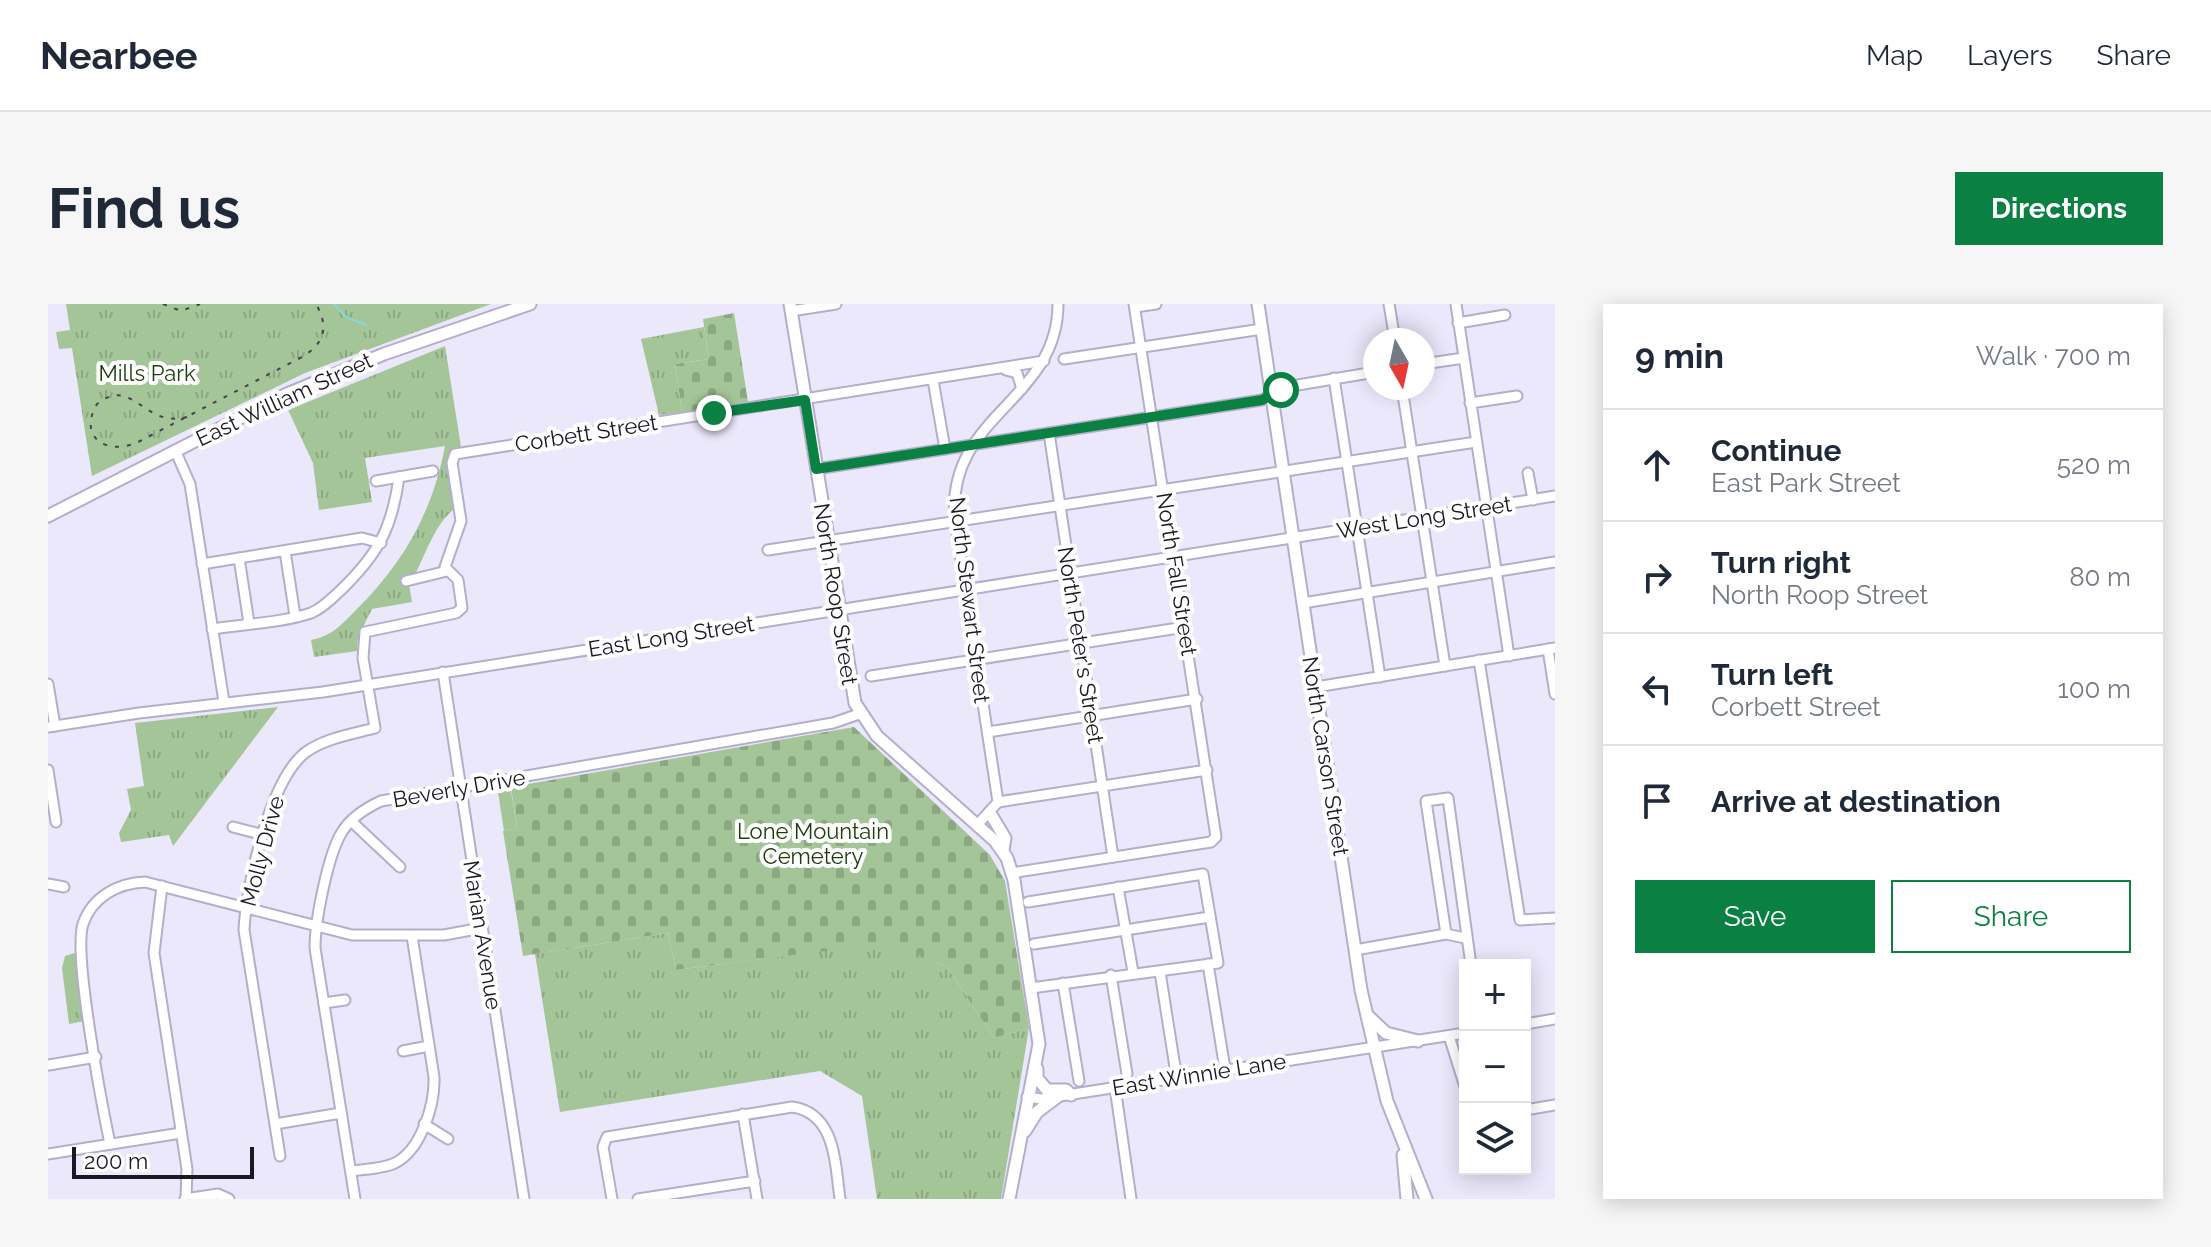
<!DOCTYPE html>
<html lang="en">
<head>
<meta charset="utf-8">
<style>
	body { margin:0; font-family:Raleway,sans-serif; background:#f6f6f7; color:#1f2937 }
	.controls { position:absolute; right:24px; bottom:24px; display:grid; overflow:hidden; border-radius:0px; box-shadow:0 4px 20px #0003 }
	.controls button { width:72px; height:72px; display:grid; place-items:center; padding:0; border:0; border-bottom:2px solid #e0e1e3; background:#fff; color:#1f2937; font:40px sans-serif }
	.compass { position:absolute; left:1315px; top:24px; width:72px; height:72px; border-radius:50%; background:#fff; box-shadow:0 4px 20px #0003; rotate:171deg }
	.scale { position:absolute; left:24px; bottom:20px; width:182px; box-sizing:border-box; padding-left:8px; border:4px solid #1b1823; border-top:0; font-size:22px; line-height:28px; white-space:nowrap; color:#1b1823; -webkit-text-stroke:6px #fff; paint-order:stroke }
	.stop { position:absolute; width:24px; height:24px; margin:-18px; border:6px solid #0b8043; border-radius:50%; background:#fff }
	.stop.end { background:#0b8043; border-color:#fff; box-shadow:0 2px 8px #0008 }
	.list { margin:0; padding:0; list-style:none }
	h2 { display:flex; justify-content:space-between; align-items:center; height:104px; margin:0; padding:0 32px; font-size:34px }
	h2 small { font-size:26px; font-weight:400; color:#747a83 }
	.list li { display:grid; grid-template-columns:52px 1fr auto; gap:24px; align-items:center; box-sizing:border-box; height:112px; padding:0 32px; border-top:2px solid #e0e1e3 }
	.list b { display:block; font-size:30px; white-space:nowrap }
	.list p { margin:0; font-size:26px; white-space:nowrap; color:#747a83 }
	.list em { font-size:26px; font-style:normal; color:#747a83 }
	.actions { display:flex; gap:16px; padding:24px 32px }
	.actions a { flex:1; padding:18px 0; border:2px solid #0b8043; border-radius:0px; text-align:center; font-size:28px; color:#0b8043 }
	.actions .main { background:#0b8043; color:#fff }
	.icon { flex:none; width:44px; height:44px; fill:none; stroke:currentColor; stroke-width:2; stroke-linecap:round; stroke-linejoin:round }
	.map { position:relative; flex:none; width:1507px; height:895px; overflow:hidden; border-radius:0px }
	header { display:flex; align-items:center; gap:48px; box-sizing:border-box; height:112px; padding:0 40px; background:#fff; border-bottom:2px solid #e0e1e3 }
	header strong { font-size:38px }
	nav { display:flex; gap:44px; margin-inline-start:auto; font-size:28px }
	.intro { display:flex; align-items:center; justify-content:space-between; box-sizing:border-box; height:192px; padding:0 48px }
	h1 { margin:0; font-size:56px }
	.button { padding:20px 36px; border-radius:0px; background:#0b8043; color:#fff; font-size:28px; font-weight:700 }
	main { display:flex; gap:48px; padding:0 48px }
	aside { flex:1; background:#fff; border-radius:0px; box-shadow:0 4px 20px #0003 }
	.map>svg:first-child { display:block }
	.grass { fill:url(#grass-tufts) }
	.cemetery { fill:url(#cemetery-stones) }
	.garden { fill:#a3c597 }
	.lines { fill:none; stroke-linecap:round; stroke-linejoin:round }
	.stream { stroke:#86d9db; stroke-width:2 }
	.minor-casing { stroke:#b4aecc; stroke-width:13 }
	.major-casing { stroke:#b4aecc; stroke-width:15 }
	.minor { stroke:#fff; stroke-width:9 }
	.major { stroke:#fff; stroke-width:11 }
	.rail { stroke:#46434f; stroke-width:2; stroke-dasharray:4 8; stroke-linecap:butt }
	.route { stroke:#0b8043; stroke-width:10 }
	.labels { text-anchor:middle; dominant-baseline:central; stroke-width:8; stroke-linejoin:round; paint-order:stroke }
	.park-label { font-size:22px; fill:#1a3d09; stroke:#fff }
	.street-label { font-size:22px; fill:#1b1823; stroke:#fff }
</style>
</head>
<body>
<header>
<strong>Nearbee</strong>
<nav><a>Map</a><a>Layers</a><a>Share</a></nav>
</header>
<div class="intro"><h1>Find us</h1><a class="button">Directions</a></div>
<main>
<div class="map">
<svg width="1507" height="895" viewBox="0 0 1507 895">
	<defs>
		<pattern id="grass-tufts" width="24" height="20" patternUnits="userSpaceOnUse" patternTransform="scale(2)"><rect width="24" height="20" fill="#a3c597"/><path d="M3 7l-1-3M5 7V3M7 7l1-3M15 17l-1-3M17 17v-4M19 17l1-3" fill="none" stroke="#8ca882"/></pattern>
		<pattern id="cemetery-stones" width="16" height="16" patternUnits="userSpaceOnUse" patternTransform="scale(2)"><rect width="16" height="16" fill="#a3c597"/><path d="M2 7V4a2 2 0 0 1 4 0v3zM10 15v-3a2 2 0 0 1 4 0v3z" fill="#8ca882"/></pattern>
	</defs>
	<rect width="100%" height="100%" fill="#ebe8fb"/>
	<g class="grass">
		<path d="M18,0h425l-186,69 -213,103 -20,-128 -13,1 -3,-17 14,-2z"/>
		<path d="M656,23l5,32 -34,5 7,48 -23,3 -18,-76z"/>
		<path d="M397,42l16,101 -7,3 2,58c-23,15 -32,54 -47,77l3,17 -40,7 -14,28 -1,14 -43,6 -3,-17c21,-4 30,-15 45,-30 47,-46 77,-99 89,-164l-80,12 7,44 -53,8 -6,-47 -25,-53z"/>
		<path d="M230,403l-105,139 -4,-11 -48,7 -2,-9 12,-23 -4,-21 17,-3 -9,-63z"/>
		<path d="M620,629l8,37 213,-28 58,25 47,71 35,-10 -28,171h-124l-15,-103 -42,-25 -260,41 -25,-158z"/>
		<path d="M27,649l10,68 -16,3 -7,-56 3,-12z"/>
	</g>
	<g class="cemetery">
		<path d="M686,9l14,89 -66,10 -7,-48 34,-5 -6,-40z"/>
		<path d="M806,423l136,128 15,26 24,147 -35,10 -47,-71 -58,-24 -213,27 -8,-37 -145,23 -20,-125 14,-3 -6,-41z"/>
	</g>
	<path class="garden" d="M463,486l6,38 -13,3 -6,-39z"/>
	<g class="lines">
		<path class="stream" d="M286,0l12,13 20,8"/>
		<g class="minor-casing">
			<g id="minor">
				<path d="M1341,0l6,36"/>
				<path d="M1408,0l53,352"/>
				<path d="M1087,3l21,-3"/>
				<path d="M743,7l45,-7"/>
				<path d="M1410,19l47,-8"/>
				<path d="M1016,55l198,-30"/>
				<path d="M1375,60l41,-6"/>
				<path d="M958,66l11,3 5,16"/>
				<path d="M1286,74l46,299"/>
				<path d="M885,76l12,69"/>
				<path d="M1354,84l43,278"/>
				<path d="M1422,99l47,-7"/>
				<path d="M1001,129l64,424"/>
				<path d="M127,146l15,34 34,218"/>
				<path d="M768,165l446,-69 24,-13 89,-15"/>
				<path d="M1480,169l5,27"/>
				<path d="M328,177l57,-10"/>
				<path d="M720,246l708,-108"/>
				<path d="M237,247l10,65"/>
				<path d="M191,254l10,65"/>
				<path d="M154,260l160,-26 19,5"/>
				<path d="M358,277l41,-10"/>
				<path d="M1255,299l252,-41"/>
				<path d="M164,325c31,-5 69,-6 99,-16 12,-5 20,-14 30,-23 37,-36 51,-61 58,-113"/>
				<path d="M1500,345l7,45"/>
				<path d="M1431,356l41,260 35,-2"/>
				<path d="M395,368l81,527"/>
				<path d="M823,372l314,-49"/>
				<path d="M0,380l7,42"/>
				<path d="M1268,383l239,-39"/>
				<path d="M0,423l91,-14 184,-21 1232,-196"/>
				<path d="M940,428l209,-33"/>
				<path d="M0,466l8,52"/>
				<path d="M950,498l209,-32"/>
				<path d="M303,517l49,46"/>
				<path d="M930,520l20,-22 -43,-282c-10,-105 103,-118 103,-216"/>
				<path d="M185,523l31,8"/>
				<path d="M963,569l200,-31 5,-5 -82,-533"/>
				<path d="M0,580l16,3"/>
				<path d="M114,582l-8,67 33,216 -1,30"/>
				<path d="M1070,583l15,85"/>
				<path d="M980,598l175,-28 15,89 -187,25"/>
				<path d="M1398,630l-20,-133 22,-3 23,167"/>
				<path d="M986,640l176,-27"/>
				<path d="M1307,646l91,-16 19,4"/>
				<path d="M1160,660l17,105"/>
				<path d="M1112,668l15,95"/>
				<path d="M1063,671l16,99"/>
				<path d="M1015,679l16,98"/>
				<path d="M276,699l21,-3"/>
				<path d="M1477,720l30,-5"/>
				<path d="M1401,732l16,51"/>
				<path d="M355,747l26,-5"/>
				<path d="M1,761l47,-8"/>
				<path d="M1067,783l16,112"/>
				<path d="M979,793l14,2 424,-66"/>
				<path d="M1477,806l30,-5"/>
				<path d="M695,810l14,85"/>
				<path d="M227,820l66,-11"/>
				<path d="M376,820l24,15"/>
				<path d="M62,840c-8,-39 -37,-190 -27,-220 9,-27 35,-41 62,-42l207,53h92l38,-7"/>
				<path d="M0,850l133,-21"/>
				<path d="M232,852l-36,-226c2,-44 26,-151 62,-178 20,-14 46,-18 69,-24l-12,-70 2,-26 91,-19 6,-5 -4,-28 -13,-13 16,-46 -9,-58 3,-9 589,-93"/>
				<path d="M303,867c13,-2 32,-2 44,-8 26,-13 40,-58 39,-86l-22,-141"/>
				<path d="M137,895l33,-5 11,5"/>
				<path d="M307,895l-40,-251c0,-27 13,-94 27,-116 9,-15 24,-24 39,-31l452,-78 26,-9"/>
				<path d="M564,895l-9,-52 4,-10 185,-30c44,6 43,57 48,92"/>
				<path d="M590,895l117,-18"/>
			</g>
		</g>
		<g class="major-casing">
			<g id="major">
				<path d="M742,0l65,399 22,33 118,105 12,17 7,22 25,164 -30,155"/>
				<path d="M1210,0l103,686 26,111 39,98"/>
				<path d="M0,212l239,-122 97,-40 146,-50"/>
				<path d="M942,509l15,25 -2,12"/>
				<path d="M1319,711l19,18 32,8"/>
				<path d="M989,765v9l10,12h19l5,5"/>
				<path d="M977,827l12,-19 20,-15"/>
				<path d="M1355,851l4,44"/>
			</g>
		</g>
		<use href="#minor" class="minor"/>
		<use href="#major" class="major"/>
		<g class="rail">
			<path d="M115,0l18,7 19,-7"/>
			<path d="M139,113c-43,12 -54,-42 -90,-13 -20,34 11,53 43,37l162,-84c23,-14 27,-30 14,-53"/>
		</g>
	</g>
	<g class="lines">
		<path class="route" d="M666,109l91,-13 11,69 446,-69 19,-10"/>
	</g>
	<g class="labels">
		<g class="park-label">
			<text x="99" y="69">Mills Park</text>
			<text x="765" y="527">Lone Mountain<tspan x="765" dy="25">Cemetery</tspan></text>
		</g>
		<g class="street-label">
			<text transform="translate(236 95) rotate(-25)">East William Street</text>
			<text transform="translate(538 129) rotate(-9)">Corbett Street</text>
			<text transform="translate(1376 213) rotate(-9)">West Long Street</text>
			<text transform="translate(1129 270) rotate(81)">North Fall Street</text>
			<text transform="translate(788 290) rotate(81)">North Roop Street</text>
			<text transform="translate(922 296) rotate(83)">North Stewart Street</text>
			<text transform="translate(623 332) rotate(-9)">East Long Street</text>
			<text transform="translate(1033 341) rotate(81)">North Peter's Street</text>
			<text transform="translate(1278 452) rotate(81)">North Carson Street</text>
			<text transform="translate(411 484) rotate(-10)">Beverly Drive</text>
			<text transform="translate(214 547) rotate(-75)">Molly Drive</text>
			<text transform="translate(435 631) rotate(81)">Marian Avenue</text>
			<text transform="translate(1151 770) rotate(-9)">East Winnie Lane</text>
		</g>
	</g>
</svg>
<div class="controls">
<button>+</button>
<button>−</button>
<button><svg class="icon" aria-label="layers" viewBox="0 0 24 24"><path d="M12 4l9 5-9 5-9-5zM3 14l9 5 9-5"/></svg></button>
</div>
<svg class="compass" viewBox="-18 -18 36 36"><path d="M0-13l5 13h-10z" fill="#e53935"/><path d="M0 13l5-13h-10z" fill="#747a83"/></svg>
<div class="scale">200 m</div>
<div class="stop" style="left:1233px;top:86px"></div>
<div class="stop end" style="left:666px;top:109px"></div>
</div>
<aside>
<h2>9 min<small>Walk · 700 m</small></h2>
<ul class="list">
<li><svg class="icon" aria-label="ahead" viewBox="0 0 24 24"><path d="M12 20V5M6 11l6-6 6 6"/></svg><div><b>Continue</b><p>East Park Street</p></div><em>520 m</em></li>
<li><svg class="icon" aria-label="right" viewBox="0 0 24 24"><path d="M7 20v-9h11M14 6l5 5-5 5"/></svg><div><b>Turn right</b><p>North Roop Street</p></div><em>80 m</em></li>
<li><svg class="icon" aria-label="left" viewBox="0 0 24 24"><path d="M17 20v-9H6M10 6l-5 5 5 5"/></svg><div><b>Turn left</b><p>Corbett Street</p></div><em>100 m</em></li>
<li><svg class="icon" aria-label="arrive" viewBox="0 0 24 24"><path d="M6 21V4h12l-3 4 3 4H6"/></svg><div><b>Arrive at destination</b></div></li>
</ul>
<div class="actions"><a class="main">Save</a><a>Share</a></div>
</aside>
</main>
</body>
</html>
